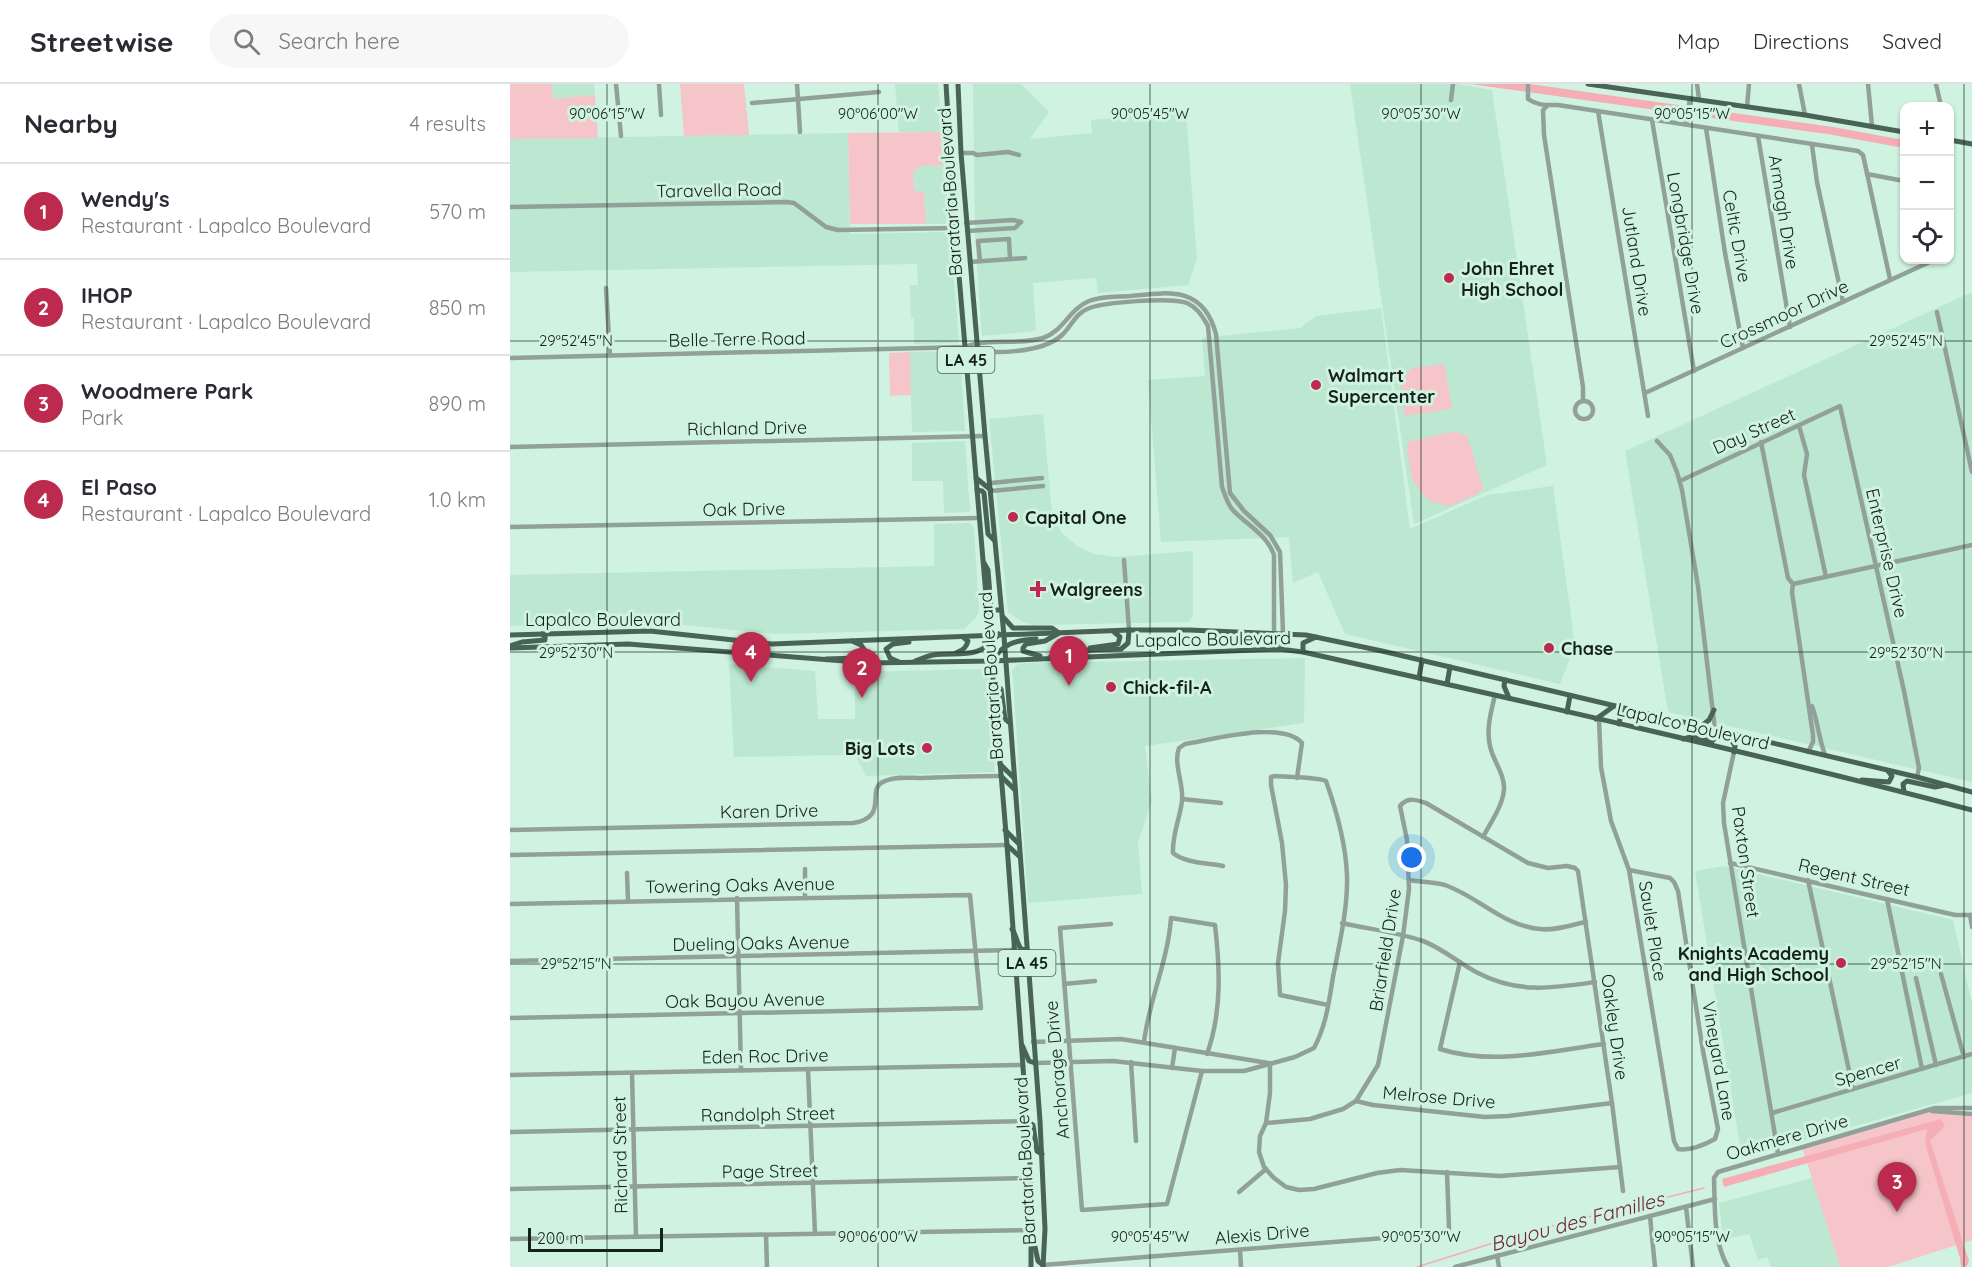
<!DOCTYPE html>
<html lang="en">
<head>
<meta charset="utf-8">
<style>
	body { margin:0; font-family:Quicksand,sans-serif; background:#f7f7f7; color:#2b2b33 }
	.controls { position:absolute; right:18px; top:18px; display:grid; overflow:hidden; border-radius:12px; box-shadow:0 2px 4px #0004 }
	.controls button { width:54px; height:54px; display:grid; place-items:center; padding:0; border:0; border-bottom:2px solid #e1e1e2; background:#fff; color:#2b2b33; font:30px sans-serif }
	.scale { position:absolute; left:18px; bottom:15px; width:135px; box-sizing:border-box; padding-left:6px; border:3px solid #15221b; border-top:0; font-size:16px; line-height:21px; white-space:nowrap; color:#15221b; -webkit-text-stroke:4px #cff3e0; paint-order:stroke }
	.you { position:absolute; left:902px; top:774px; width:21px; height:21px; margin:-15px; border:4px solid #fff; border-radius:50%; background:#1a73e8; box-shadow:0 0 0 9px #1a73e833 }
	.badge { display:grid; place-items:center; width:39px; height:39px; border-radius:50%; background:#bc2b4e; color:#fff; font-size:20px; font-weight:700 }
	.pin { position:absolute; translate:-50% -50px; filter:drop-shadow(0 2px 3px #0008) }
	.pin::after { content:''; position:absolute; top:32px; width:21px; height:18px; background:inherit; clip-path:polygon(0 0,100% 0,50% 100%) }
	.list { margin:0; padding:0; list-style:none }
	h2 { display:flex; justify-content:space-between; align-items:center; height:78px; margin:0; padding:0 24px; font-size:26px }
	h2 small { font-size:20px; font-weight:400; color:#7c7c81 }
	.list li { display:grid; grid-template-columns:39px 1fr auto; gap:18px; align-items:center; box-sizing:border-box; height:96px; padding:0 24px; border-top:2px solid #e1e1e2 }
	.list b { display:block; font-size:22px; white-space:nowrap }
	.list p { margin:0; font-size:20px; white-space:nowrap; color:#7c7c81 }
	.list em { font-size:20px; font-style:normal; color:#7c7c81 }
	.icon { flex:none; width:33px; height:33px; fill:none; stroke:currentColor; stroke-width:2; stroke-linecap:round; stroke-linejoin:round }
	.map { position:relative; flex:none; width:1462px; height:1183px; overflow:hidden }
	header { display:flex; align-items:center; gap:36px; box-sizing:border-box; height:84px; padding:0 30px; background:#fff; border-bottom:2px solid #e1e1e2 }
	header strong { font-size:28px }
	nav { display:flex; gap:33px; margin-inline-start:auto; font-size:21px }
	.search { width:420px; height:54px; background:#f7f7f7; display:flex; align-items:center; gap:15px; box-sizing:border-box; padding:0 21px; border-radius:33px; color:#7c7c81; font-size:22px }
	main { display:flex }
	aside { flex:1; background:#fff }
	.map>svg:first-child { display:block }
	.built { fill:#bce7d0 }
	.green { fill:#f5c5c9 }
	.water { fill:#f5aeb5 }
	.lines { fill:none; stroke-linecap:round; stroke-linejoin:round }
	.stream { stroke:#f5aeb5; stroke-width:1.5 }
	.minor { stroke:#91a098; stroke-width:4.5 }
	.major { stroke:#496456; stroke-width:5 }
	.ticks { fill:none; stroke:#15221b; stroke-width:1.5; stroke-opacity:0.45 }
	.poi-dot { fill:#bc2b4e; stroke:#cff3e0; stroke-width:2 }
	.labels { text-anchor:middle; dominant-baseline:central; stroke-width:6; stroke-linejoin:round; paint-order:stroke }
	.shield { fill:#cff3e0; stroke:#4d6156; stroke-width:1.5 }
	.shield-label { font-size:16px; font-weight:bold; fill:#15221b }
	.street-label { font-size:18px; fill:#15221b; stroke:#cff3e0 }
	.poi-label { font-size:18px; font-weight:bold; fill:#15221b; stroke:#cff3e0; text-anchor:start }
	.water-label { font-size:20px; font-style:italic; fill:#701f30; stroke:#cff3e0 }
	.ticks-label { font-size:15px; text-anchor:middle; fill:#15221b; stroke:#cff3e0; stroke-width:6; stroke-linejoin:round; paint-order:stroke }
</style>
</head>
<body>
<header>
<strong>Streetwise</strong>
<div class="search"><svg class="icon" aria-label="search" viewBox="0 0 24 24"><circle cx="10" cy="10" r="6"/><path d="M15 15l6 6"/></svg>Search here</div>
<nav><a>Map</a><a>Directions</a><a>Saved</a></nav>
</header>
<main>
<aside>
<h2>Nearby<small>4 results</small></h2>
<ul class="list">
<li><span class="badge">1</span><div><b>Wendy's</b><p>Restaurant · Lapalco Boulevard</p></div><em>570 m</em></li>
<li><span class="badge">2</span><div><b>IHOP</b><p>Restaurant · Lapalco Boulevard</p></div><em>850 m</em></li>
<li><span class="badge">3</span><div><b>Woodmere Park</b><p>Park</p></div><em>890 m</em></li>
<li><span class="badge">4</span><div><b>El Paso</b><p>Restaurant · Lapalco Boulevard</p></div><em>1.0 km</em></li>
</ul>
</aside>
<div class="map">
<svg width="1462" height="1183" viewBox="0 0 1462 1183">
	<rect width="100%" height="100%" fill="#cff3e0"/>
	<g class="built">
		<path d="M41,0h43l1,11 -43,4z"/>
		<path d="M385,0h43l4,48h-43z"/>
		<path d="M463,0h48l28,28 -19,27 62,-6 -1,-13 95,-8 11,147 -9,26 -90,8 -2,-15 -63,5 3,48 -54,5 -7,-100z"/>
		<path d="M840,0h107l35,6 55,375 -133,59z"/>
		<path d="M338,49l2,101 95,-2 5,3 9,106 -3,2 -42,1v-25l-3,-1 -1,-33h8l-1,-21 -407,8v-133z"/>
		<path d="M434,81l5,56 -4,3h-19l-2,-32h-10l-1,-20 7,-6z"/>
		<path d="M1462,208v490l-304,-70 -43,-261z"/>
		<path d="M871,224l29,221 77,-34 66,-9 22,159 -15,39 -215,-50 -27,-62 -25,11 -4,-46 -128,5 -13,-162 57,-4 -3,-38 98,-10 16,-12z"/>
		<path d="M448,267l2,2 5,78 -53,1 -2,-80z"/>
		<path d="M533,330l9,100 9,18 16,14 17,8 22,3 77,-6v65l-4,6 -156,3 -12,-4 -13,-9 -19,-193z"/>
		<path d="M455,357l5,71 -26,1 -1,-32h-31v-38z"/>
		<path d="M460,439l4,5 5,82 -3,8 -12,11 -189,5 -121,-12 -144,4v-51l424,-9v-42z"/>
		<path d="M795,574l-1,65 -159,23 7,55 -14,41 4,52 -114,9 -15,-224 -1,-8 4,-6 10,-2z"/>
		<path d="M219,580l86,7 3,48h37v-47l127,-3 7,11 6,92 -129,4 -10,-19 -12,-2 -110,2z"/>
		<path d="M1214,782l229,54 19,83v90l-230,65 -47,-287z"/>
		<path d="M1302,1094l28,89h-69l-4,-10 -9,3 -9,-26 -26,5 -4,-36z"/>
	</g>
	<g class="green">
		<path d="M0,0h41l2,15 42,-4 3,43 -88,1z"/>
		<path d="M170,0h64l5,51 -65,1z"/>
		<path d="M432,48l2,33 -24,1 -7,6 1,19 10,1 2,32h-76l-2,-91z"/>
		<path d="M400,268l1,43 -21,1 -1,-43z"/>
		<path d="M934,280l8,43 -2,2 -45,7 -5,-33 12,-15z"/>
		<path d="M941,348l14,2 4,8 14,46 -6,6 -27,12 -19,-4 -9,-9 -10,-14 -5,-29 1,-8z"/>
		<path d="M1426,1027l36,3v126l-84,27h-48l-38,-120 122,-35z"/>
	</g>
	<g class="water">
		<path d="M960,0h60l303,43 71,13v8l-77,-14z"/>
		<path d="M1431,1035l4,7 -15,15 39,120 -2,5 -6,1 -1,-9 -35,-115 2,-14 -203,58 -2,-8z"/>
	</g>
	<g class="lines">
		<path class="stream" d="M907,1183l111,-35 176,-44"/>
		<g class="minor">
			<path d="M106,0l5,52"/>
			<path d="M149,0l2,31"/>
			<path d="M287,0l3,48"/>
			<path d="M1018,0v15c10,7 18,6 30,6l300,46 5,4 27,124"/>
			<path d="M1187,0l2,15"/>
			<path d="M1289,0l6,31"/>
			<path d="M1358,0l4,42"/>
			<path d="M1426,0l5,22"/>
			<path d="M941,16l2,-16"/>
			<path d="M242,19l127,-11"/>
			<path d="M1037,22l-4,4 1,25 39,252v13"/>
			<path d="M1237,23l2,-23"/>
			<path d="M1088,27l50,305"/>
			<path d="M1142,36l42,251"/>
			<path d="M1176,40l4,-26"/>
			<path d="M1196,44l19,125 18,95"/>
			<path d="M1248,52l32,191"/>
			<path d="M1302,61l5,37 26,120"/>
			<path d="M451,69h12l4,2 31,-3 11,3"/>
			<path d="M1357,90l37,7"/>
			<path d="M0,123l277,-5 7,1 32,24 12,3 117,-2"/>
			<path d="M456,139l47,-3 8,2"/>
			<path d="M457,147l48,-3 6,-6"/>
			<path d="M1440,152v13"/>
			<path d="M470,177l-2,-20 31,-2 1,20"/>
			<path d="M460,178l55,-4"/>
			<path d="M96,204l4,67"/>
			<path d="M1427,228l35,160"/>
			<path d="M455,263c24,9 78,6 97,-12 9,-8 13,-21 25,-26 15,-7 84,-12 100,-6 11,5 15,13 21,23l14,161c3,8 5,16 10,22 14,16 35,25 42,46v78l4,14"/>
			<path d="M0,274l455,-11c25,-10 53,-1 78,-9 21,-7 26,-29 46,-37 12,-5 28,-4 41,-5 40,-4 73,-10 86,38l14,159 14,18 26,24 10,17 3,81 -4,16"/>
			<path d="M1135,309l289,-133"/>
			<circle cx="1074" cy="326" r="9"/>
			<path d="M1289,342l8,28 -3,21 22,102"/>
			<path d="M1147,357l13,14 7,17 5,18 16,96 17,144"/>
			<path d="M1251,358l27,136 5,6 -1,8 21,143v7l-5,10"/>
			<path d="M0,363l475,-11"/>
			<path d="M1170,397l160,-75 64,285 15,77 -2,9"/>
			<path d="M481,399l51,-5"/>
			<path d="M481,407l52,-5"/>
			<path d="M0,443l469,-9"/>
			<path d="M614,476l5,70"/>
			<path d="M1283,500l179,-39"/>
			<path d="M1302,622c6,17 7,33 13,49"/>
			<path d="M1089,635l2,48 10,54 18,49 45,271 4,8c12,2 26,-4 37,-10l3,-10 -15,-78 -25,-160 -4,-9 -4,-4 -41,-8"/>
			<path d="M1224,668l-11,51 1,20 54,331"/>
			<path d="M672,715l39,4"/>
			<path d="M0,746l343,-7c38,-6 11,-35 32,-42 11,-5 25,-3 37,-3 26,-1 52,-2 79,-2"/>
			<path d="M973,753c8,-15 19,-30 21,-47 1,-16 -11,-29 -14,-44 -4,-17 1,-34 5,-51"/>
			<path d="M0,771l497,-10"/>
			<path d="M1220,779l225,52h17"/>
			<path d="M713,782c-16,-3 -38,-3 -50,-13 -1,-18 7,-35 9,-52 2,-17 -9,-37 -3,-53l6,-4c26,-4 98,-24 117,-1l-5,35"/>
			<path d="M295,785v28"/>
			<path d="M117,789l1,28"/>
			<path d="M899,796c11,2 25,2 36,5 34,12 58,41 95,44 15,2 31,-4 46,-7"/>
			<path d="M1298,796l45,209"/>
			<path d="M227,814l4,172"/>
			<path d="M1377,815l35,170"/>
			<path d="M0,820l460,-9 11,113 -471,10"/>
			<path d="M1460,831l2,12"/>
			<path d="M832,839c26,6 55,9 81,18 19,7 37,23 55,32 40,21 75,15 117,9"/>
			<path d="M601,840l-51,4 22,282 85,-6 35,-133"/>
			<path d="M0,877l503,-11"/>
			<path d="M950,878l-20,87c54,17 110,2 164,-5"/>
			<path d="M1431,890l23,83"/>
			<path d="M1406,894l20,87"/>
			<path d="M554,900l31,-3"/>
			<path d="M523,958l88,-3 147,24"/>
			<path d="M634,958c5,-42 24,-81 27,-124l44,7c5,43 7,87 -8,129"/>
			<path d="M621,978l5,79"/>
			<path d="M525,979l78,-2 89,10h42l51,-14 19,-9c12,-22 15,-46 19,-71 6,-31 15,-69 14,-101 -1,-32 -10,-64 -21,-95 -6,-4 -40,-4 -51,-5l-4,1v8l11,58 4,42 -1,26 -7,52 2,32 48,10"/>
			<path d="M760,979v30l-4,30 -6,13 -1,16 5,15 10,11 12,9 13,3 15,-1 63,-16 23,-3 100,6 120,-9"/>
			<path d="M662,984l3,-20"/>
			<path d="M298,985l7,165"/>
			<path d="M122,989l4,164"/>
			<path d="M0,991l512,-10"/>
			<path d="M846,1017l17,4 112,12 23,-1 104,-13"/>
			<path d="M1422,1027l40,3"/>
			<path d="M1262,1029l200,-59"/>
			<path d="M756,1039l44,-4 33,-10 13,-8 22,-36 25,-129 6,-47 -2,-49 -7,-34c8,-10 16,-6 26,-3l102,60 20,5 19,-2 8,2 3,3 34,232 11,88"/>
			<path d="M0,1048l517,-11"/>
			<path d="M0,1105l521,-11"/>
			<path d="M729,1108l27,-23"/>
			<path d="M1176,1123l7,60"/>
			<path d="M1140,1132l5,51"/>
			<path d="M256,1151l1,32"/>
			<path d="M0,1155l522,-9"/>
			<path d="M730,1166l1,17"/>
			<path d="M987,1171l2,12"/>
			<path d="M533,1181l405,-32 1,-5 -2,-56"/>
			<path d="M945,1183l260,-68"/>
			<path d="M1218,1183c-15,-25 -13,-61 -14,-89l4,-6 217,-64h37"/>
		</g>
		<g class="major">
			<path d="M436,0l8,132 53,629 24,333v89"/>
			<path d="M448,0l3,69 24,283 19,200 36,485 5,108 -2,38"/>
			<path d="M1078,0l217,31 99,17"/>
			<path d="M1440,56l22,4"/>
			<path d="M466,394l15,12"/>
			<path d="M467,406l5,1 2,2 4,41 6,6"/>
			<path d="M474,479l4,7 3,38 2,2h8"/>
			<path d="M493,533l10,11h39l7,5 -14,8 -19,3 -3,4v3l17,5"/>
			<path d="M0,551l140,-4 122,13 357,-14h60l117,5 76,16 535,126 55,15"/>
			<path d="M0,562l12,-4 23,-2v-3l-3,-3"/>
			<path d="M0,564l118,-4 241,19 122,-2 288,-12 24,3c224,50 448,100 669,158"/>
			<path d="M580,564l28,-4 2,-7 -6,-5"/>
			<path d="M793,568v-9l13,-6"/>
			<path d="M446,569c6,-3 10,-4 12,-12l-4,-3"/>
			<path d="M541,572l14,-5 56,-2 7,-6 1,-13"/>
			<path d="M316,575l34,-1 5,-7 -4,-6 -9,-4"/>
			<path d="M405,577c6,-2 12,-5 18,-6 29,-3 46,5 66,-21"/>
			<path d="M389,578l-9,-4 -4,-9 7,-5 16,-2"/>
			<path d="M482,578c10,-19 25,-22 44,-23"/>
			<path d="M909,594l3,-18"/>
			<path d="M995,596l-1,6 5,12"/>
			<path d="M937,600l3,-17"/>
			<path d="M483,602h5l3,3 4,30 5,4"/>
			<path d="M1057,628l3,-16"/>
			<path d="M1086,635l18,-13"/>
			<path d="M1109,640l3,-16"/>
			<path d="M1191,642l8,-6 5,-10"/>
			<path d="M1217,649l8,13 -1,6"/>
			<path d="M1173,655l8,-2 21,4 3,-3v-8"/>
			<path d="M490,680l14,14"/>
			<path d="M491,692l14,14"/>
			<path d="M1352,696l27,2 3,-6 -4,-5"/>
			<path d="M1394,708l-1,-8 4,-3 28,6 10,-2"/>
			<path d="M495,746l14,14"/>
			<path d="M497,761l13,12"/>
			<path d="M502,845c4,6 5,14 9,20l6,1"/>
			<path d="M503,866l4,2 10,19"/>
			<path d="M512,961l7,16 6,2"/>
			<path d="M517,1037l6,4 4,26 5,3"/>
			<path d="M524,1158l4,19 5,4"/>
		</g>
	</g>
	<path class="ticks" d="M97,0v1183M368,0v1183M640,0v1183M911,0v1183M1182,0v1183M1454,0v1183M0,257h1462M0,568h1462M0,880h1462"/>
	<g class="poi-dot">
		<circle cx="939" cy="194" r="6"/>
		<circle cx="806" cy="301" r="6"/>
		<circle cx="503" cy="433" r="6"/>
		<path d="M525 496h6v6h6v6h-6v6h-6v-6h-6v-6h6z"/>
		<circle cx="1039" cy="564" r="6"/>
		<circle cx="601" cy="603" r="6"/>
		<circle cx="417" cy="664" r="6"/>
		<circle cx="1331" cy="879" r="6"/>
	</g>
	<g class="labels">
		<g class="shield">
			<rect x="427.5" y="263" width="57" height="26" rx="4.5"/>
			<rect x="488.5" y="866" width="57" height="26" rx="4.5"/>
		</g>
		<g class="shield-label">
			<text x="456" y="276">LA 45</text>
			<text x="517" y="879">LA 45</text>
		</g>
		<g class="street-label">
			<text transform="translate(209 106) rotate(-1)">Taravella Road</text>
			<text transform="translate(440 108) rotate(-94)">Barataria Boulevard</text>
			<text transform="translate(1274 128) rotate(81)">Armagh Drive</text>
			<text transform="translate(1227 152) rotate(80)">Celtic Drive</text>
			<text transform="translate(1176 159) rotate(80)">Longbridge Drive</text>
			<text transform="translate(1127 177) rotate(81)">Jutland Drive</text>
			<text transform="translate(1274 230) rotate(-25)">Crossmoor Drive</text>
			<text transform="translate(227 255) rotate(-1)">Belle Terre Road</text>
			<text transform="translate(237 344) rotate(-1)">Richland Drive</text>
			<text transform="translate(1244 347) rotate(-24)">Day Street</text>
			<text transform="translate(234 425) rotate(-1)">Oak Drive</text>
			<text transform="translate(1377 469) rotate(77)">Enterprise Drive</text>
			<text x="93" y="535">Lapalco Boulevard</text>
			<text transform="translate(703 555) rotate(-1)">Lapalco Boulevard</text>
			<text transform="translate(481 592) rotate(-94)">Barataria Boulevard</text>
			<text transform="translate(1183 642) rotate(13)">Lapalco Boulevard</text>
			<text transform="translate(259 727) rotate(-1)">Karen Drive</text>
			<text transform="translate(1236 778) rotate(82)">Paxton Street</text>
			<text transform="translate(1344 793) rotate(13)">Regent Street</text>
			<text transform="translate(230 801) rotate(-1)">Towering Oaks Avenue</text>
			<text transform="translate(1143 847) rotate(81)">Saulet Place</text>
			<text transform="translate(251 859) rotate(-1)">Dueling Oaks Avenue</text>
			<text transform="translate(875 866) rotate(-81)">Briarfield Drive</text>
			<text transform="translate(235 916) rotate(-1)">Oak Bayou Avenue</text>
			<text transform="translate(1105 943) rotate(82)">Oakley Drive</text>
			<text transform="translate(255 972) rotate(-1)">Eden Roc Drive</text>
			<text transform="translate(1209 977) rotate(80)">Vineyard Lane</text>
			<text transform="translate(547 986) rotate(-95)">Anchorage Drive</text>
			<text transform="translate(1358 987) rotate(-16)">Spencer</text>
			<text transform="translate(929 1013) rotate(5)">Melrose Drive</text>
			<text transform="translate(258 1030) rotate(-1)">Randolph Street</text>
			<text transform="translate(1277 1053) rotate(-16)">Oakmere Drive</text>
			<text transform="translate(110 1071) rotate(-91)">Richard Street</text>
			<text transform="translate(515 1077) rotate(-93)">Barataria Boulevard</text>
			<text transform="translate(260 1087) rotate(-1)">Page Street</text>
			<text transform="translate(752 1150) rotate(-5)">Alexis Drive</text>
		</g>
		<g class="poi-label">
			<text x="951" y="184">John Ehret<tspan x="951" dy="21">High School</tspan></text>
			<text x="818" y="291">Walmart<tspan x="818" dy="21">Supercenter</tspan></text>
			<text x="515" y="433">Capital One</text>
			<text x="540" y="505">Walgreens</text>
			<text x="1051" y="564">Chase</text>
			<text x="613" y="603">Chick-fil-A</text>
			<text x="405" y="664" text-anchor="end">Big Lots</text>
			<text x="1319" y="869" text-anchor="end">Knights Academy<tspan x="1319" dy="21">and High School</tspan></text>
		</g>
		<g class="water-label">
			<text transform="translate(1067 1137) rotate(-15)">Bayou des Familles</text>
		</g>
	</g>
	<g class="ticks-label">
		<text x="97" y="35">90°06'15"W</text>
		<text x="368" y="35">90°06'00"W</text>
		<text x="640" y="35">90°05'45"W</text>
		<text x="911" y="35">90°05'30"W</text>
		<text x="1182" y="35">90°05'15"W</text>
		<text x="66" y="262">29°52'45"N</text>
		<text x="1396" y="262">29°52'45"N</text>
		<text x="66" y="574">29°52'30"N</text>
		<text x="1396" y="574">29°52'30"N</text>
		<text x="66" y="885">29°52'15"N</text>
		<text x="1396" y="885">29°52'15"N</text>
		<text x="368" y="1158">90°06'00"W</text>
		<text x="640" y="1158">90°05'45"W</text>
		<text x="911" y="1158">90°05'30"W</text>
		<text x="1182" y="1158">90°05'15"W</text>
	</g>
</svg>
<div class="controls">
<button>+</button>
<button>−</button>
<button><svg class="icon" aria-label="locate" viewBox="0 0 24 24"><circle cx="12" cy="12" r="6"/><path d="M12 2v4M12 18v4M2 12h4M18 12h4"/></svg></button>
</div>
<div class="scale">200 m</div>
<div class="you"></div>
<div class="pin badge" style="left:559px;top:602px">1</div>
<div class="pin badge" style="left:352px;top:614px">2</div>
<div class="pin badge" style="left:1387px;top:1128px">3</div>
<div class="pin badge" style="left:241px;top:598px">4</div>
</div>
</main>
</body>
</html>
